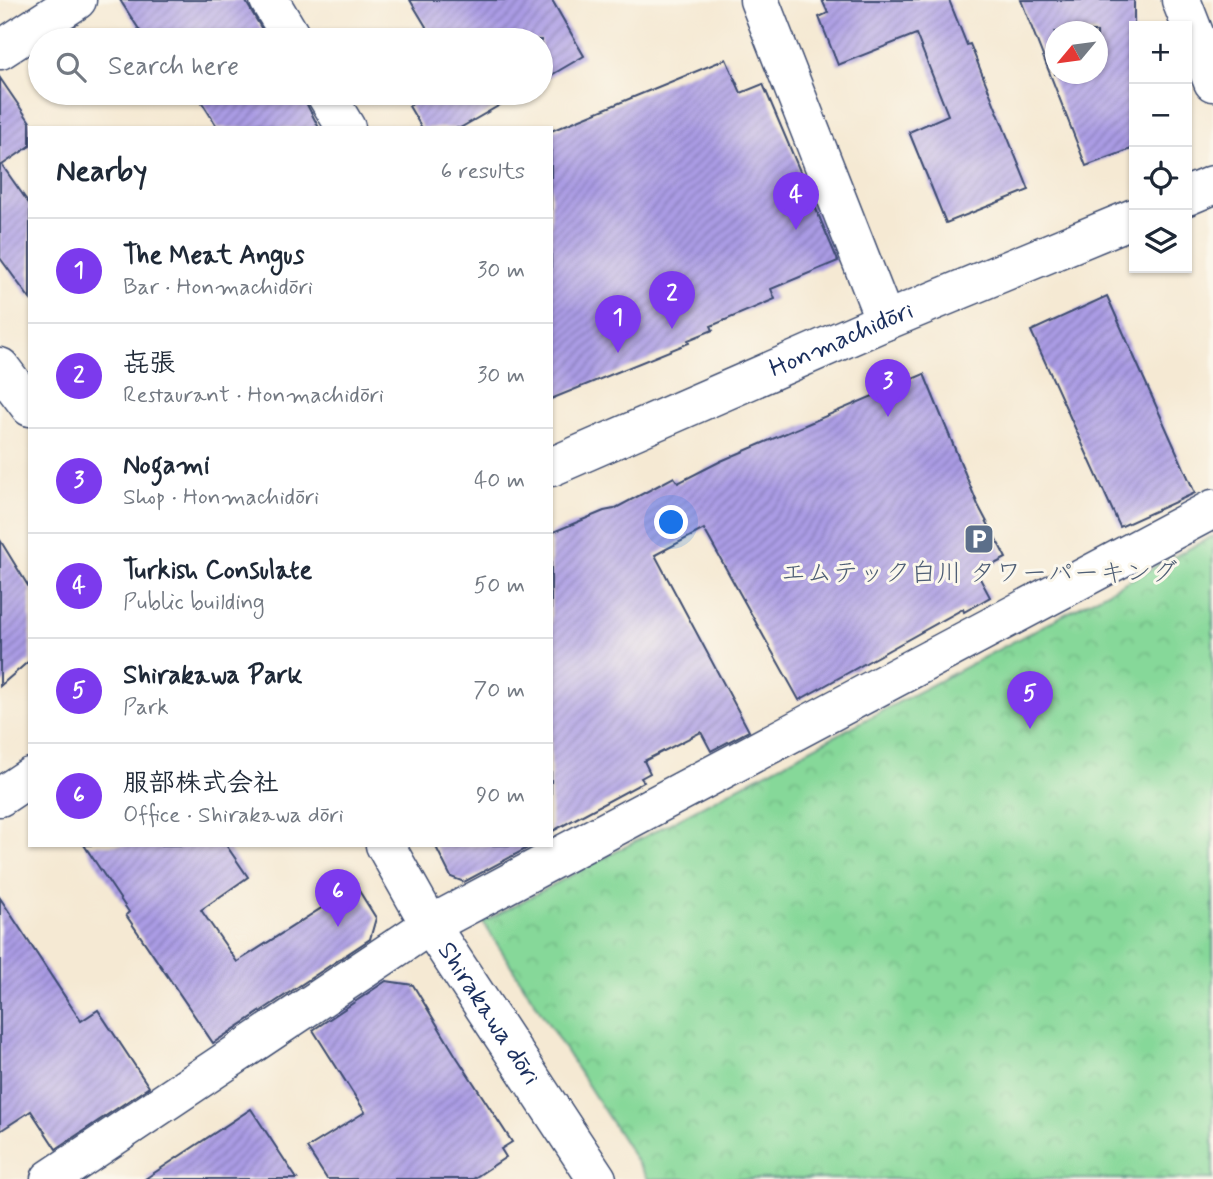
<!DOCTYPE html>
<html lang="en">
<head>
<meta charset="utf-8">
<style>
	body { margin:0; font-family:Mynerve,"Klee One",sans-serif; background:#f2f2f3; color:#1f2937 }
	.controls { position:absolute; right:21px; top:21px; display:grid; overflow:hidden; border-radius:0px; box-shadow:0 2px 5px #0004 }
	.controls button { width:63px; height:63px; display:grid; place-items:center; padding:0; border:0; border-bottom:2px solid #e0e1e3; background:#fff; color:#1f2937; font:35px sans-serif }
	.compass { position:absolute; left:1045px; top:21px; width:63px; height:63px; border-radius:50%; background:#fff; box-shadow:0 2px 5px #0004; rotate:241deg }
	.you { position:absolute; left:672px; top:523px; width:24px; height:24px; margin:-18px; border:5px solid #fff; border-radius:50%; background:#1a73e8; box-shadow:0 0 0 10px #1a73e833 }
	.badge { display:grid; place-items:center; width:46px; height:46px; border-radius:50%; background:#7c3aed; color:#fff; font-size:23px; font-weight:700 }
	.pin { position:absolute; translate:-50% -58px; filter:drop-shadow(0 2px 4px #0008) }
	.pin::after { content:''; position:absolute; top:37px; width:24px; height:21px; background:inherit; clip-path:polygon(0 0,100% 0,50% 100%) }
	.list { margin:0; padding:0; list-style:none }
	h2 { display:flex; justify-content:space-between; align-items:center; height:91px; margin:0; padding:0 28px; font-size:30px }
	h2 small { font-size:23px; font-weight:400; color:#747a83 }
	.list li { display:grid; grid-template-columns:46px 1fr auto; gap:21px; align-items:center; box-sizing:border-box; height:105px; padding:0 28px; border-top:2px solid #e0e1e3 }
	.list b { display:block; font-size:26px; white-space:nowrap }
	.list p { margin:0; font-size:23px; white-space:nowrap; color:#747a83 }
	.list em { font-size:23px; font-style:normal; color:#747a83 }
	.icon { flex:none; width:38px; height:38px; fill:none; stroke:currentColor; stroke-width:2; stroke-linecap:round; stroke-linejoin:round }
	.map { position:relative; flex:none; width:1213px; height:1179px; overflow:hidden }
	.search { position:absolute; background:#fff; box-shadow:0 2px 5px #0004; left:28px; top:28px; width:525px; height:77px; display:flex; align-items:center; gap:18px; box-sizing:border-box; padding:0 24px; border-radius:38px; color:#747a83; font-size:26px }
	.panel { position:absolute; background:#fff; box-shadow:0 2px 5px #0004; left:28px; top:126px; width:525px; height:721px; border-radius:0px }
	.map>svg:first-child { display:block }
	.park { fill:url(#park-crowns); stroke:#50847c; stroke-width:2 }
	.building { fill:url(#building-hatch); fill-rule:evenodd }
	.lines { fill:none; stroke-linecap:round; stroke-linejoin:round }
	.minor-casing { stroke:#3c4b70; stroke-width:41 }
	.tertiary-casing { stroke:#3c4b70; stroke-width:41 }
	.minor { stroke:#fff; stroke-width:38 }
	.tertiary { stroke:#fff; stroke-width:38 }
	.labels { text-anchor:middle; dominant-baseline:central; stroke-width:6; stroke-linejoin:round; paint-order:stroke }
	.street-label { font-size:26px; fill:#1b2f5e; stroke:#fbf7ec }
	.service-label { font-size:26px; fill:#4e5e75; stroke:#fbf7ec }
</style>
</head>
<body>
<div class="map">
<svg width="1213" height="1179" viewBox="0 0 1213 1179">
	<defs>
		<pattern id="park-crowns" width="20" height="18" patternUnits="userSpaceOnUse" patternTransform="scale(1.75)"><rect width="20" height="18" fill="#86d899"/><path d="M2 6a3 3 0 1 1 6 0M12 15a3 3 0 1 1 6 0" fill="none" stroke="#73ba86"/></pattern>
		<pattern id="building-hatch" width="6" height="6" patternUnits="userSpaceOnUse" patternTransform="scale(1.75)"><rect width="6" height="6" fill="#aa9be4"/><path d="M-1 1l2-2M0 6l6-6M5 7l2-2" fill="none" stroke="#8a7fbc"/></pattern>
	</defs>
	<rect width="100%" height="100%" fill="#fbf7ec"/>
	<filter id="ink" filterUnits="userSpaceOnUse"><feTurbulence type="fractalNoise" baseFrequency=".0143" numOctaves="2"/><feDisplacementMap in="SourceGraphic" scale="14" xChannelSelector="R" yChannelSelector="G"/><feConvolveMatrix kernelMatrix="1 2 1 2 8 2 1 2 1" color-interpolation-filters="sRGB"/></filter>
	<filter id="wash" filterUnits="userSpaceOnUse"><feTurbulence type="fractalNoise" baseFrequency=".00686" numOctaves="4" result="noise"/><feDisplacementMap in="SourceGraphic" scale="28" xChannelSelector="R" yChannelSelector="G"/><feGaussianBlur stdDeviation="1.57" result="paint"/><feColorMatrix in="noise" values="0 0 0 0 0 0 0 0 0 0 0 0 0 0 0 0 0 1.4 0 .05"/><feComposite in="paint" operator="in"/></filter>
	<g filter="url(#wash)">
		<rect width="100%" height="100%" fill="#f5e9d3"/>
		<path class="park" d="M1213,536v643h-565l-165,-257z"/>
		<g id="blocks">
			<g class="building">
				<path d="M120,0h125l23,40h-122z"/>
				<path d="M410,0h142l32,56 -43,25v-41h-107z"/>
				<path d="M822,0h127l18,45 3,-1 59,146 -83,33 -37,-91 39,-17 -32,-81 -78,31 -19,-48 9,-4z"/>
				<path d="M1021,0h113v148l-48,18zM1055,32h42v42h-42z"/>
				<path d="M726,59l15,34 22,-9 75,177 -67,28 4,10 -64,27 2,4 -25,10 1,3 -138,56v-268z"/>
				<path d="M0,78l30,44v24l-28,19 28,40v94l-30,-41z"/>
				<path d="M196,93h105l18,35h-101z"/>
				<path d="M521,93l-61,35h-38l-13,-22 23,-13z"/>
				<path d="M1107,296l88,197 -75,34 -89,-196z"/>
				<path d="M924,374l54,131 28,53 -29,15 13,24 -26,15 -1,-3 -164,91 -95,-171 -49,26 94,176 -38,20 -10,-19 -57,29 6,12 -9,5 3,4 -93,50v-299l53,-22 10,-2 60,-32 4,6 43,-22z"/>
				<path d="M0,540l30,49v71l-30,26z"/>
				<path d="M84,845h142l22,32 -47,33 36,52 119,-76 20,32 -6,21 -157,104 -87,-128 3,-3z"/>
				<path d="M435,845h98l-69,37 -13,-5z"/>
				<path d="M0,898l81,123 17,-11 51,77 -93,62 -25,-38 -31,20z"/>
				<path d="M386,981l27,4 43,71 56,86 -11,7 5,8 -33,22h-146l-20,-31 58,-36 -52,-82z"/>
				<path d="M251,1109l46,70h-152z"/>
			</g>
		</g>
	</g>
	<g filter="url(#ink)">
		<use href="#blocks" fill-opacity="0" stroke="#3c4b70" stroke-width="2"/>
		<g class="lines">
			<g class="minor-casing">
				<g id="minor">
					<path d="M269,0l24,40"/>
					<path d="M759,0l126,321"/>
					<path d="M1181,0l32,82"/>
					<path d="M0,50l77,-50"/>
					<path d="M325,93l21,35"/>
					<path d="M0,367l30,40"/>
					<path id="s1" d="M385,845l45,80 167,254"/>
					<path d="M50,1179l380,-254 783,-416"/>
				</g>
			</g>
			<g class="tertiary-casing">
				<g id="tertiary">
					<path d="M1187,196l26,-11"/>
					<path id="s2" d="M551,467l334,-146 249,-103"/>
					<path d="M0,797l30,-20"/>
				</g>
			</g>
			<use href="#minor" class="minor"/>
			<use href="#tertiary" class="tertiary"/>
		</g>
	</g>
	<defs>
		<g id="parking-square" transform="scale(1.575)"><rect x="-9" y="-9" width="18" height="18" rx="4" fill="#5c6f8a" stroke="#fbf7ec"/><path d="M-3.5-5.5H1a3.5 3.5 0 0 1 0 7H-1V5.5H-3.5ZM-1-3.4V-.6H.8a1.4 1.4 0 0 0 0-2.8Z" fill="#fff"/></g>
	</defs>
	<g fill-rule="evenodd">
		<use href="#parking-square" x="979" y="539"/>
	</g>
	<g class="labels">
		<g class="street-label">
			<text stroke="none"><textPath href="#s2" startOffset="317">Honmachidōri</textPath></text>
			<text stroke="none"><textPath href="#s1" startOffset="198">Shirakawa dōri</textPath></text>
		</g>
		<g class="service-label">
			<text x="979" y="574">エムテック白川 タワーパーキング</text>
		</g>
	</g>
</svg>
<div class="controls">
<button>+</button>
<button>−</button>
<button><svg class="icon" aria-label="locate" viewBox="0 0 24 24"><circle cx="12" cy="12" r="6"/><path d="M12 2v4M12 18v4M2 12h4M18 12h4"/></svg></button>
<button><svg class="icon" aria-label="layers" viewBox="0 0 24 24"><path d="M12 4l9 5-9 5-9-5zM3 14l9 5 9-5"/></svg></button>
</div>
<svg class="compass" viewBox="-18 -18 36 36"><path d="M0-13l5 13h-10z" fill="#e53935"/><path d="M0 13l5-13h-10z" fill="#747a83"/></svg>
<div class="you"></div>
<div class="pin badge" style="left:618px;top:353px">1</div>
<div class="pin badge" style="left:672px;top:329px">2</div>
<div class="pin badge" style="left:888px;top:417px">3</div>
<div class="pin badge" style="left:796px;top:230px">4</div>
<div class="pin badge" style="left:1030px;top:729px">5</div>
<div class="pin badge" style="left:338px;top:927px">6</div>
<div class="search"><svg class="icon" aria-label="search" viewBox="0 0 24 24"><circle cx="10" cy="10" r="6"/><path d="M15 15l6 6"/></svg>Search here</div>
<section class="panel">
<h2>Nearby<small>6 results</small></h2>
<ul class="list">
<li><span class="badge">1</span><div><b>The Meat Angus</b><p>Bar · Honmachidōri</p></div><em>30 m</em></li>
<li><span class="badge">2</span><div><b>㐂張</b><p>Restaurant · Honmachidōri</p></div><em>30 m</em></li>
<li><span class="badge">3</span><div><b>Nogami</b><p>Shop · Honmachidōri</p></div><em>40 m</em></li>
<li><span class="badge">4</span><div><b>Turkish Consulate</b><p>Public building</p></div><em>50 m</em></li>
<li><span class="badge">5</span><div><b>Shirakawa Park</b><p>Park</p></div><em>70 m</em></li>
<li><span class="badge">6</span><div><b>服部株式会社</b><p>Office · Shirakawa dōri</p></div><em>90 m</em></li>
</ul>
</section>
</div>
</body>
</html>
